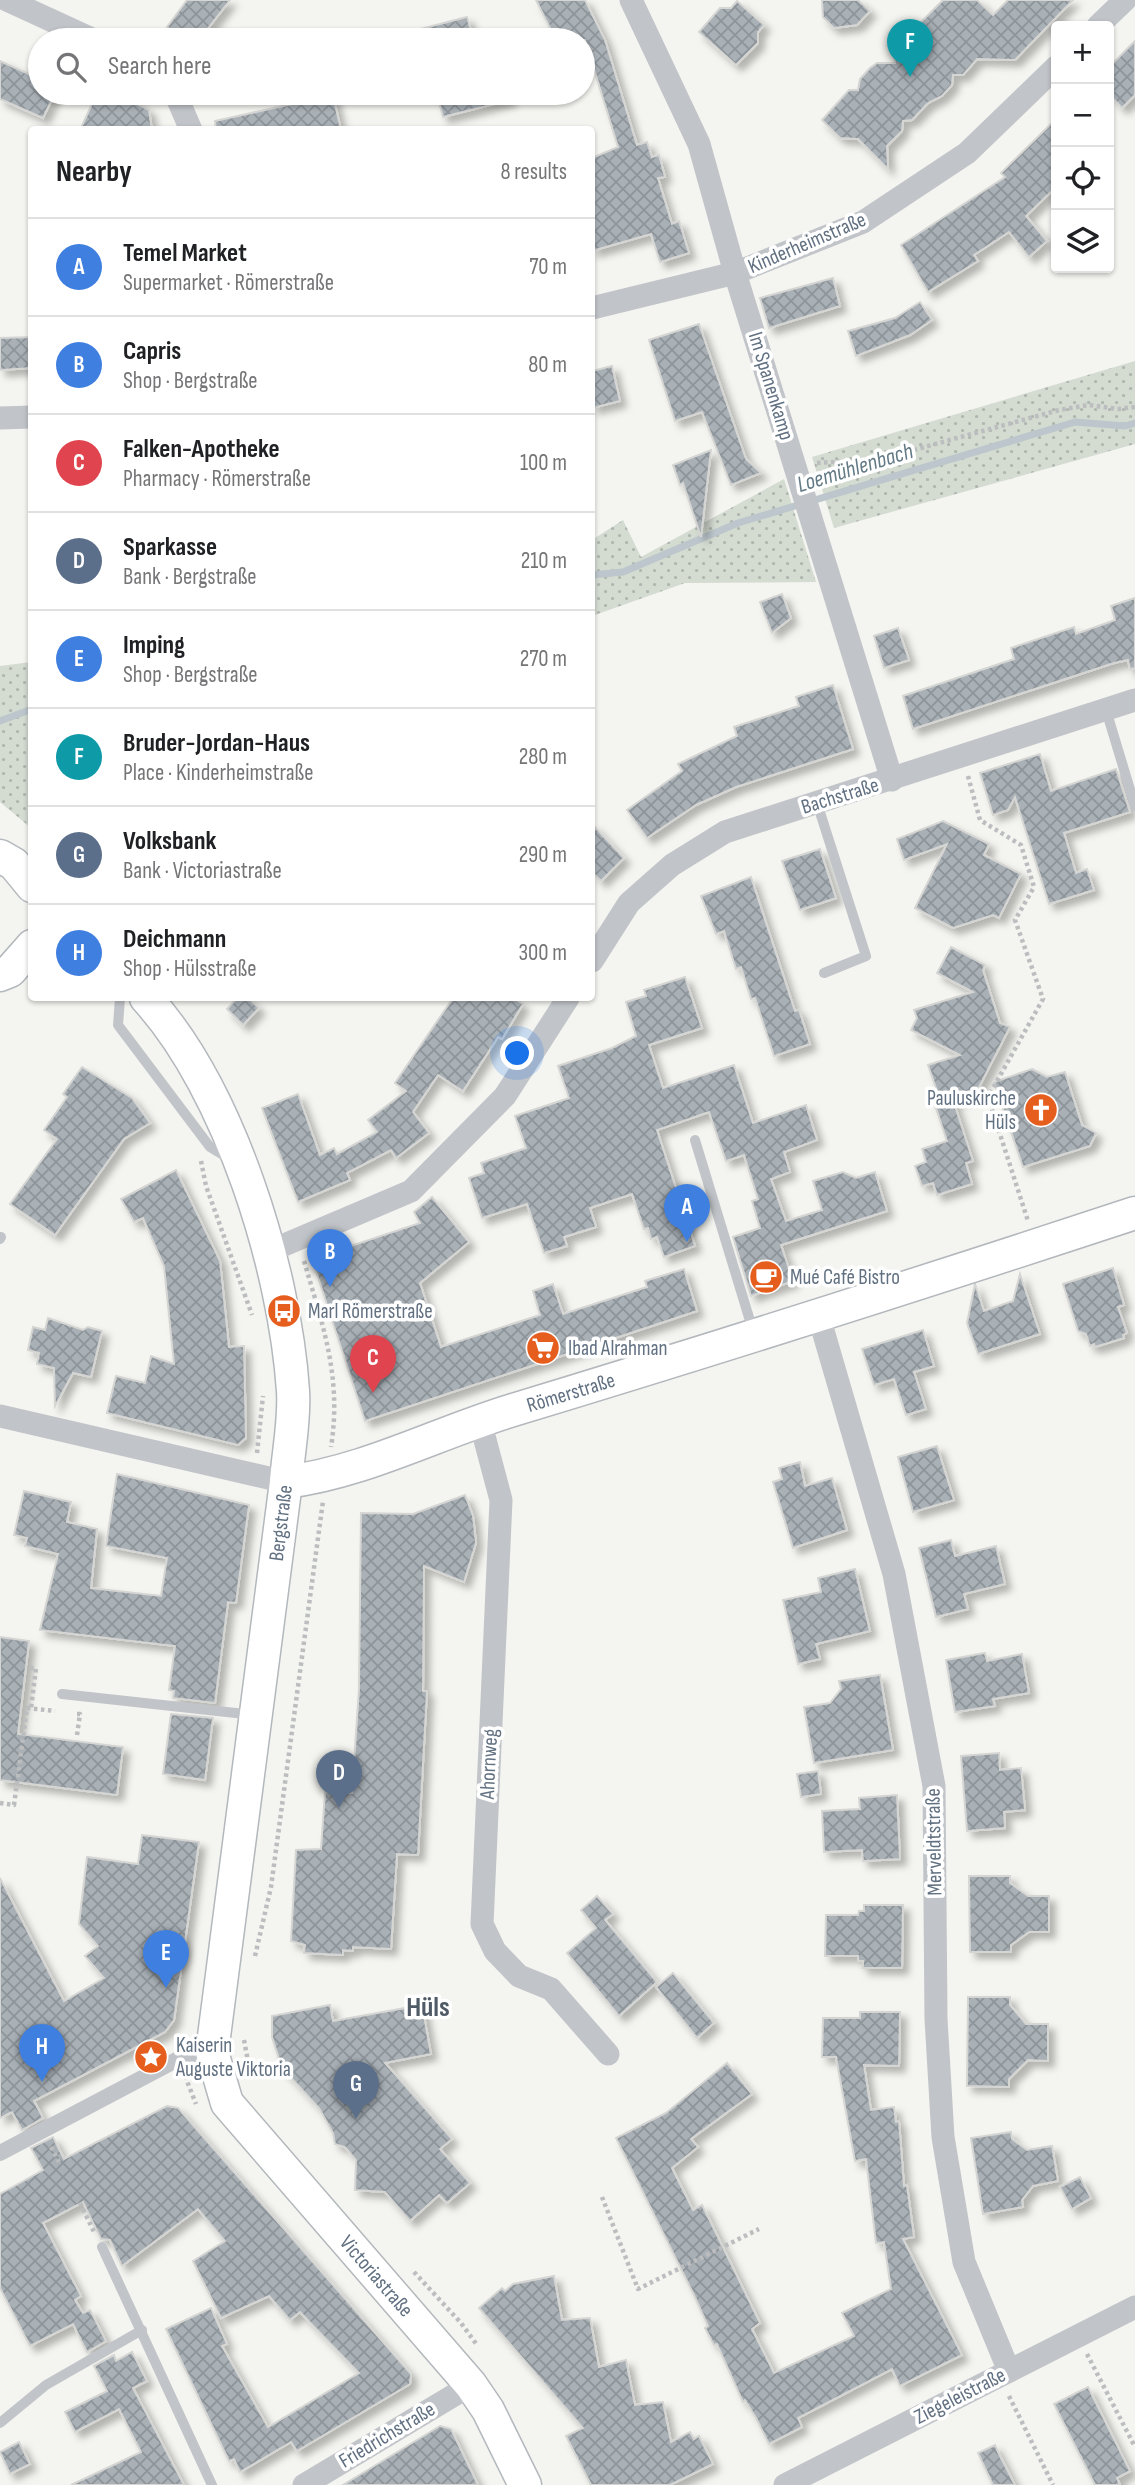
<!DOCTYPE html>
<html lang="en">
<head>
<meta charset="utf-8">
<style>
	body { margin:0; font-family:"Sofia Sans Condensed",sans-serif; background:#f2f2f2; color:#202124 }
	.controls { position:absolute; right:21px; top:21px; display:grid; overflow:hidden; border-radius:7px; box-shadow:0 2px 5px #0004 }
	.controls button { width:63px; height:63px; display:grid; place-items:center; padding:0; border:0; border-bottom:2px solid #e0e0e0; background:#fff; color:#202124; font:35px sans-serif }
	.you { position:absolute; left:518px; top:1054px; width:24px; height:24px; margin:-18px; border:5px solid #fff; border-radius:50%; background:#1a73e8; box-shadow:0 0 0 10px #1a73e833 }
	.badge { display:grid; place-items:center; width:46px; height:46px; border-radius:50%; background:#e65e1e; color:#fff; font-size:23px; font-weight:700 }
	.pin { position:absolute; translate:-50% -58px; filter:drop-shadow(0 2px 4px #0008) }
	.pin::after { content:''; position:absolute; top:37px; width:24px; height:21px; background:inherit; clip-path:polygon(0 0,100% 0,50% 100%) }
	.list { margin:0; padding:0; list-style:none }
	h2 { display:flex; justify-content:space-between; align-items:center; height:91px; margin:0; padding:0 28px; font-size:30px }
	h2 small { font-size:23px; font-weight:400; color:#757577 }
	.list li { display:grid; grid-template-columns:46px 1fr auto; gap:21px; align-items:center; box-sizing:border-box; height:98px; padding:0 28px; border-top:2px solid #e0e0e0 }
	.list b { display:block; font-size:26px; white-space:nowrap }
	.list p { margin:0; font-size:23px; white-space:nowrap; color:#757577 }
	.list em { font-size:23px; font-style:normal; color:#757577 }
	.icon { flex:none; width:38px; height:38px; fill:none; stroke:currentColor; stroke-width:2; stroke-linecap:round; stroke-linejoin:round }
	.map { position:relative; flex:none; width:1135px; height:2485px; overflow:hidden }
	.search { position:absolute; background:#fff; box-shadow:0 2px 5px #0004; left:28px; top:28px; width:567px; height:77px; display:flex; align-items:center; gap:18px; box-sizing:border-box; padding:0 24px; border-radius:38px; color:#757577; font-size:26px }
	.panel { position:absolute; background:#fff; box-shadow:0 2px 5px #0004; left:28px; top:126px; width:567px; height:875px; border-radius:7px }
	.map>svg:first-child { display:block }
	.grass { fill:url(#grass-dots) }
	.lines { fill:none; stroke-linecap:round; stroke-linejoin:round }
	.stream { stroke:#bcc6cc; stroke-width:7 }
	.building { fill:url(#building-cross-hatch); stroke:#d5d5d3; stroke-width:2; filter:url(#shadow) }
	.secondary-casing { stroke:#b3b8bd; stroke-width:35 }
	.path { stroke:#bbbdbf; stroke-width:4.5; stroke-dasharray:3.5 3.5; stroke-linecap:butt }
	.service { stroke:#c1c4c8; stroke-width:10 }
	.pedestrian { stroke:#c1c4c8; stroke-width:16 }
	.minor { stroke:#c1c4c8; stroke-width:23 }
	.secondary { stroke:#fff; stroke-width:32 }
	.labels { text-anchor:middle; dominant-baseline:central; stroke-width:7; stroke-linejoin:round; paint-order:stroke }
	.street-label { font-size:21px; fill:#627182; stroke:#fff }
	.poi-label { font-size:21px; fill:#627182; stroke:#fff; text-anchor:start }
	.water-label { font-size:23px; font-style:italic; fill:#637a86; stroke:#fff }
	.district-label { font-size:28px; font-weight:bold; fill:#515b67; stroke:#fff }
</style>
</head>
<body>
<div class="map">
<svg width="1135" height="2485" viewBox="0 0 1135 2485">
	<defs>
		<pattern id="grass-dots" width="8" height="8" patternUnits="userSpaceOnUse" patternTransform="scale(1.75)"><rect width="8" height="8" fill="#d4dbd1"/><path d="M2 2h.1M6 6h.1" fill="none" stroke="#afb6af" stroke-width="1.8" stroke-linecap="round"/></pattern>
		<pattern id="building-cross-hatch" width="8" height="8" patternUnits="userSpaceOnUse" patternTransform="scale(1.75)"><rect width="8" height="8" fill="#a9b1b7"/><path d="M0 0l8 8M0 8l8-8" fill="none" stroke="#8d949a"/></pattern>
		<filter id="shadow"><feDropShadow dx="6" dy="6" stdDeviation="3.5" flood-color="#0004"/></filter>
	</defs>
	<rect width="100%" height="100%" fill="#f4f4f0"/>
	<g class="grass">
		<path d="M1135,361v83l-301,84 -22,-71z"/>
		<path d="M784,479l32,103 -131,1 -93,33v-76l31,-20 18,37z"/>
		<path d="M31,662h1l-1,166 -31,-26v-136z"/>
	</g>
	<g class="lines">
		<g class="stream">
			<path d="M592,575l31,-3 115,-49 337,-101 50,4 10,-3"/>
			<path d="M0,721l32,-12"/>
		</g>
	</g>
	<g class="building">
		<path d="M187,0h43l-31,40h-14l-18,-13z"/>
		<path d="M536,0h49l20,40 32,105 10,-3 5,15 7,-2 6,22 -7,1 14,46 7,-3 10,32 -29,9 -9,-28 -59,17v-93l26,-11 -33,-107h-29z"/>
		<path d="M822,0h36l12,11 -13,14 -23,3 -11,-11z"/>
		<path d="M943,0h34l16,15 15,-15h65l-58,60 -38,-1 -14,16h-10l-1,10 -10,11 -14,7 -16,17 -9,1 -1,10 -15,15 1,23 -30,-30 -18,-1 -18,-18 27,-30h9l2,-11 10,-11 7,-5h18l-1,-14z"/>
		<path d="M737,1l27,24 -6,7v11l-22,22 -37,-33 21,-24h11z"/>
		<path d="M467,17l7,23h-68l-1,-7z"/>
		<path d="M1135,41v54l-13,13 -13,-14v-27z"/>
		<path d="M0,61l40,18v14h15l-12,25 -43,-19z"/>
		<path d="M97,93h23l20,9 -1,3 10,5 3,20h-72z"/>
		<path d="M448,93h61l1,7 -67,17 -6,-22z"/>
		<path d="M333,95l8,35h-125l-1,-9z"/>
		<path d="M1056,119v68l-30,29 21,25 -18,16 -20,-25 -35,23 4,6 -50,31 -27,-47 104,-68 -4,-4z"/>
		<path d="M833,278l7,28 -71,22 -9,-30z"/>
		<path d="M920,302l12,18 -22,15 -54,21 -8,-25 47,-13z"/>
		<path d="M699,324l47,135 15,14 -30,12 -29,-73 -27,9 -26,-81z"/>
		<path d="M32,337v31l-32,2v-32z"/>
		<path d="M612,366l8,35 -28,7v-37z"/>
		<path d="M711,450l-10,87 -18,-54 -3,2 -7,-20z"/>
		<path d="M782,594l9,24 -19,15 -12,-31z"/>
		<path d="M1135,598v70l-5,1 -2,-9 -14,3 -201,66 -10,-33 111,-37 -3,-11 63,-21 2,7 39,-14 -4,-14z"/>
		<path d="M898,628l11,32 -25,8 -10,-32z"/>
		<path d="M833,685l20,64 -117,38 -40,18 -49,33 -20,-28 55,-39 -4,-7 59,-28 -3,-9 65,-21 -3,-9z"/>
		<path d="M1040,754l11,37 65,-22 14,43 -66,21 12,40 11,-4 7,21 -45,14 -34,-107 -7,13 -15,5 -13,-42z"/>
		<path d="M943,821l46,23 -5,11 37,19 -22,44 -6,-3 -40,13 -38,-20 32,-64 -43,16 -7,-21z"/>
		<path d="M592,824l32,34 -23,23 -9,-9z"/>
		<path d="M820,849l16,49 -36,12 -18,-49z"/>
		<path d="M751,877l44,134 4,-1 11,34 -36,12 -19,-58 -4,1 -10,-32 -5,2 -12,-38 -8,3 -15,-38z"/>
		<path d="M951,947l34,18 -2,5 17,53 10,4 -34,66 -23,7 20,61 -7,2 6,21 -35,11 -4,-12 -11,3 -7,-20 11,-4 -4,-13 25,-8 -17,-51 6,-2 -8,-23 32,-10 -49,-25 6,-12 -3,-8 59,-18 -36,-19z"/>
		<path d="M685,977l17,51 -53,17 14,43 71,-23 19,58 53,-18 11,35 -33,12 6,20 -19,7 15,42 36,-11 -9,-29 30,-9 13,6 19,-6 12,39 -106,34 12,36 -42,15 -18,-59 27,-9 -8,-27 6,-2 -14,-44 -18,6 -17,-49 -52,18 38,116 -31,11 -7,-20 -6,2 -3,-11 -4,1 -12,-35 -42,14 6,19 -32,10 3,9 -23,7 -17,-49 -45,14 -13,-40 15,-5 -3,-10 45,-15 -11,-32 54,-18 -11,-32 54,-18 24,-12 -10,-34 20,-6 -2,-6z"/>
		<path d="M237,998h11l11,10 -16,17 -16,-16z"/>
		<path d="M453,998h60l10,6 -21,35 -4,-2 -35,54 -25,-16 -25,37 16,21 -33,25 -5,-8 -44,23 3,7 -52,22 -36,-94 36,-14 22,61 14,-7 3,6 40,-22 -9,-12 38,-29 -11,-8z"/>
		<path d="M82,1067l50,31 18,25 -26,16 -69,96 -45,-31 47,-65 -13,-9 23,-33 -4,-3z"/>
		<path d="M1032,1069l15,8 18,-5 17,53 14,8 -6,13 -67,21 -29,-85z"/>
		<path d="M176,1170l44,91 9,86 15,-1 2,92 -8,7 -131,-32 9,-37 29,7 6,-27 23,8 -10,-98 -21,-48 -9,4 -13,-23z"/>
		<path d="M432,1197l37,45 -49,41 21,64 99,-32 -7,-24 20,-7 10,30 84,-27 -2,-6 39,-12 13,42 -332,110 -53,-162 108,-36 -6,-11z"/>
		<path d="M1113,1268l11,37 -6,2 9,26 -4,2 1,3 -29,9 -1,-3 -4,2 -4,-12 -8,-3 -15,-47z"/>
		<path d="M1020,1274l20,60 -62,20 -11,-31 8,-39 9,27 29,-10z"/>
		<path d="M48,1318l35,12 5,-3 14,4 -11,46 -18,-4 -18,33 -1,-38 -17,-4 2,-11 -11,-3 5,-23 12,3z"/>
		<path d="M923,1330l11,36 -20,6 12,37 -20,6 -12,-36 -20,6 -12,-36z"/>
		<path d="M937,1446l17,54 -41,12 -15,-55z"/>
		<path d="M800,1462l5,24 27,-8 15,52 -54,18 -20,-66 9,-3 -3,-11z"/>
		<path d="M117,1474l132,31 -13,98 -8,-1 -13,101 -42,-5 1,-7 -5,-1 6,-44 -135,-16 18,-76 -33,-8 2,-8 -13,-3 10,-44 47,11 -4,20 30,7 -6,59 70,8 6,-38 -61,-12z"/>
		<path d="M465,1495l8,21 3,27 -12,39 -40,-16 -1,125h4l-9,164 -21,-1 -6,95 -38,-2v4l-10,-1v5l-39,-2 1,-8 -14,-4 5,-91 25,-1 4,-57 27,1 7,-104 2,-176 52,1z"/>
		<path d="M951,1540l4,16 41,-10 9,38 -41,10 4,15 -32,8 -17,-69z"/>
		<path d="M855,1569l15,62 -54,13 4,15 -22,5 -15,-64 38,-8 -3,-14z"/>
		<path d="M0,1637l29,4 -11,93 105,13 -6,48 -117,-15z"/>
		<path d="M985,1653l2,8 35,-7 7,39 -36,6 2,7 -40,6 -9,-52z"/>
		<path d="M880,1675l13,75 -79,13 -10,-56 26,-4 11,-14 -2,-8z"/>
		<path d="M171,1714l42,4 -8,62 -42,-6z"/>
		<path d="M999,1753l1,17 21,-2 4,42 -21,2 1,16 -38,3 -6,-75z"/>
		<path d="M818,1771l3,23 -20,3 -4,-23z"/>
		<path d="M897,1795l3,64 -37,2 -1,-11 -38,2 -2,-41 38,-2 -1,-11z"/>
		<path d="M142,1835l57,7 -25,178 -9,12 -131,69 9,17 -21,12 -10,-18 -12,6v-240l64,123 40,-23 -19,-22 13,-10 -19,-22 8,-67 51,7z"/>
		<path d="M969,1876h41v7l18,13h21v36h-20l-18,13v7h-41z"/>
		<path d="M597,1896l16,18 -8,6 52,62 -38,34 -52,-63 29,-25 -15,-18z"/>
		<path d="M864,1905h39l-1,63h-39v-7h-5v-5h-33l1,-41h32l1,-4h5z"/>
		<path d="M673,1973l41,50 -17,15 -41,-51z"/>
		<path d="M968,1997h42v8l16,19h22v37l-20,-1 -19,19v8l-42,-1z"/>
		<path d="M330,2005l3,16 89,-16 9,49 -46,9 67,76 -12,10 30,34 -23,20 -8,-8 -29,26 -25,-29 -30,-2 1,-30 -11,-13 -10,-3 -2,-11 -14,-25 -37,-40 -10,-31v-21z"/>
		<path d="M860,2012h40l-1,54 -35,-1 7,45 23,-3 2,15 3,-1 5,65 3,-1 7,52 -11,2 59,116 -62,31 -8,-17 -94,49 4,9 -33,17 -13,-26 -11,-18 -2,2 -26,-58 -3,1 -9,-17 3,-2 -14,-31 -78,-157 50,-25 61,-50 25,31 -61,45 7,8 -26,21 21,42 9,-5 12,24 46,94 -8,6 22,44 80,-37 -12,-23 49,-24 -7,-47 -8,1 -10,-84 -11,2 -19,-104h-14l1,-39h37z"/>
		<path d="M167,2106l11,2 233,266 -1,10 -113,67 -6,-9 -51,30 -6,-13 -5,2 -63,-132 45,-21 16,36 -5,2 46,81 91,-54 -59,-61 -10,8 -21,-24 -48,22 -28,-57 32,-20 -27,-32 -76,57 -12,-26 -9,-1 -18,-37 -40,21 38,73 -6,4 8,13 7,-3 16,31 -19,11 -14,-28 -43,22 -30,-58v-94l43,-24 -12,-22 22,-11 11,22z"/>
		<path d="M1011,2132l1,7 15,11 25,-4 6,35 -25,5 -11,14 1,7 -40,7 -12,-76z"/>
		<path d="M1080,2177l11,21 -19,11 -12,-22z"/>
		<path d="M554,2276l8,44 28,-2 9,49 27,-7 9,45 28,-3 8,40 19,-10 4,7 5,-3 14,28 -43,21h-79l-25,-49 17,-8 -104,-120 23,-20 3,3 8,-7z"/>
		<path d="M132,2352l15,29 -14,7 51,97h-113l70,-33 -22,-43 -44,23 -10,-20 42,-21 -13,-25 20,-11 2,6z"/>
		<path d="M1088,2387l42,84 -13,7 3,7h-25l-41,-81z"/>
		<path d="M440,2426l11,3 27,56h-135z"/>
		<path d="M19,2442l11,22 -20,10 -10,-22z"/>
		<path d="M995,2445l4,9 16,31h-22l-15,-32z"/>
	</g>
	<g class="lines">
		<g class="secondary-casing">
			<g id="secondary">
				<path d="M0,856l14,8 18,22"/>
				<path d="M0,975l10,-4 22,-25"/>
				<path id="s1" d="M146,998c84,92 139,271 147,393 2,30 -5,62 -7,91l-74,570 15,51 244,282 17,25 37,75"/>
				<path id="s2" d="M286,1482c79,-10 151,-49 227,-72 208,-63 415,-129 622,-197"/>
			</g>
		</g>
		<g class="path">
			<path d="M817,463l64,-4 178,-49 30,-5 29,4 17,-2"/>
			<path d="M968,776l12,44 41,25 13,42 -19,33 28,79 -55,98 40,124"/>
			<path d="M201,1161l5,25 46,129"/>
			<path d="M304,1261c19,65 38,117 27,186"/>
			<path d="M257,1453l6,-57"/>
			<path d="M30,1668h6l-5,40"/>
			<path d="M77,1735l3,-21h-3"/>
			<path d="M0,1803l14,2 13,-97 28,3"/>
			<path d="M255,1956l16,-69 52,-386"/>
			<path d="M244,2040l6,32"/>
			<path d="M185,2076l11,28"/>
			<path d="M51,2147l8,15"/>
			<path d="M602,2197l36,92 121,-60"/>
			<path d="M80,2203l15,31"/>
			<path d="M414,2272l47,51 16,22"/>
			<path d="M1087,2354l48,93"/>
			<path d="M1009,2396l44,89"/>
		</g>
		<g class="service">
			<path d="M1106,710l29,96"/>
			<path d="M817,803l49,153 -42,17"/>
			<path d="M120,998l-2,27 92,122 20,12"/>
			<path d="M695,1140l59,194"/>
			<path d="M0,1239l1,-2"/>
			<path d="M62,1694l192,21"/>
			<path d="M102,2247l110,238"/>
			<path d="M0,2423l46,-38 96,-55"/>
		</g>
		<path class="pedestrian" d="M0,2153l182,-96 30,-5"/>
		<g class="minor">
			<path d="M7,0l87,40"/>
			<path d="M631,0l68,144 36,129 157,507"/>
			<path d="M1098,26l27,-26"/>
			<path d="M175,93l16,37"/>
			<path d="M592,308l143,-35 128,-51 104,-69 89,-86"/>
			<path d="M0,418l32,-1"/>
			<path d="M592,961l37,-58 43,-38 53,-33 410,-132"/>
			<path d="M270,1251l141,-60 94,-95 63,-98"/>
			<path d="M819,1317l75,257 40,212 2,233 7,118 21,125 45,109"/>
			<path d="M0,1416l286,66"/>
			<path d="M480,1421l21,79 -19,424 13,27 24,25 32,13 57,65"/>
			<path d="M304,2485l167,-100"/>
			<path d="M785,2485l350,-178"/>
		</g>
		<use href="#secondary" class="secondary"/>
	</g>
	<defs>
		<g id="church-disc" transform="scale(1.75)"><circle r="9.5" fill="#e65e1e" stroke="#fff"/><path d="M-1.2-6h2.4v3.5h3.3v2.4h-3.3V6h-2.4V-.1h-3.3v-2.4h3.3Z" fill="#fff"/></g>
		<g id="cafe-disc" transform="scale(1.75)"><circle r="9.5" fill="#e65e1e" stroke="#fff"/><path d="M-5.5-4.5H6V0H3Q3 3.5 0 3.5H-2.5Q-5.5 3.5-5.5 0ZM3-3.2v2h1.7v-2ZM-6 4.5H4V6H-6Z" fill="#fff"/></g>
		<g id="bus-disc" transform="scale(1.75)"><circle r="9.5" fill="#e65e1e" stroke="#fff"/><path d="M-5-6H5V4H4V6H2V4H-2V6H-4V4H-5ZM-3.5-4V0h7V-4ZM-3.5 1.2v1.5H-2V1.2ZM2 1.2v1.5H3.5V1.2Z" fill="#fff"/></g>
		<g id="supermarket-disc" transform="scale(1.75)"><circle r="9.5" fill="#e65e1e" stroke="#fff"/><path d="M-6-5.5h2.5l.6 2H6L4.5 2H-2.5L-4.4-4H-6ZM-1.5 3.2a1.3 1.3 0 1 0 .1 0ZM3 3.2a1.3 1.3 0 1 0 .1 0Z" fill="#fff"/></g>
		<g id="sight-disc" transform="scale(1.75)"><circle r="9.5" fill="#e65e1e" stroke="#fff"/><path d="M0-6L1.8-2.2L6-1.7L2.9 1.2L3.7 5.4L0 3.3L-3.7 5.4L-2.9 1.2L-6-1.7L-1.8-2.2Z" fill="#fff"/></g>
	</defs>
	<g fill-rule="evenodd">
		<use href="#church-disc" x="1041" y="1110"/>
		<use href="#cafe-disc" x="766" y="1277"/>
		<use href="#bus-disc" x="284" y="1311"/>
		<use href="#supermarket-disc" x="543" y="1348"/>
		<use href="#sight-disc" x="151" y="2057"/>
	</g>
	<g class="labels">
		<g class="street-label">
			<text transform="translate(807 243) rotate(-23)">Kinderheimstraße</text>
			<text transform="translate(771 386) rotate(73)">Im Spanenkamp</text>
			<text transform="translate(840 796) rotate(-17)">Bachstraße</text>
			<text stroke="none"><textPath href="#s2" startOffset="299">Römerstraße</textPath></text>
			<text transform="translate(281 1523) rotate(-83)">Bergstraße</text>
			<text transform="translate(489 1764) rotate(-87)">Ahornweg</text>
			<text transform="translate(934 1842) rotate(-91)">Merveldtstraße</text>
			<text stroke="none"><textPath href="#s1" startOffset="1374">Victoriastraße</textPath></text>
			<text transform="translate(960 2396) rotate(-27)">Ziegeleistraße</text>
			<text transform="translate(387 2435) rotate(-31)">Friedrichstraße</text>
		</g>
		<g class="poi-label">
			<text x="1016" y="1098" text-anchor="end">Pauluskirche<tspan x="1016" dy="24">Hüls</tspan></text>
			<text x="790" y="1277">Mué Café Bistro</text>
			<text x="308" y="1311">Marl Römerstraße</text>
			<text x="568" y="1348">Ibad Alrahman</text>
			<text x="176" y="2045">Kaiserin<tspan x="176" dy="24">Auguste Viktoria</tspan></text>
		</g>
		<g class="water-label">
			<text transform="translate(855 468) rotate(-17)">Loemühlenbach</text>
		</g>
		<g class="district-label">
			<text x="428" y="2007">Hüls</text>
		</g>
	</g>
</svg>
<div class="controls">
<button>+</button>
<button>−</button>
<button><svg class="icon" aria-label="locate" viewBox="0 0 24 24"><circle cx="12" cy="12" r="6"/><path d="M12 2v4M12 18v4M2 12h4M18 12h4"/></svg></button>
<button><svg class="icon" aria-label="layers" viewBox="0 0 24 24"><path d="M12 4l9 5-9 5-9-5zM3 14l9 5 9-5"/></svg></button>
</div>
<div class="you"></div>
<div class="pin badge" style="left:687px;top:1242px;background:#3f7fe0">A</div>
<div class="pin badge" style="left:330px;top:1287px;background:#3f7fe0">B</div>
<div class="pin badge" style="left:373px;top:1393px;background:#e0444e">C</div>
<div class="pin badge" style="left:339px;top:1808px;background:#5c6f8a">D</div>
<div class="pin badge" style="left:166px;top:1988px;background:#3f7fe0">E</div>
<div class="pin badge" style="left:910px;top:77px;background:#0f9aa8">F</div>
<div class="pin badge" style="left:356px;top:2119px;background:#5c6f8a">G</div>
<div class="pin badge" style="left:42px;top:2082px;background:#3f7fe0">H</div>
<div class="search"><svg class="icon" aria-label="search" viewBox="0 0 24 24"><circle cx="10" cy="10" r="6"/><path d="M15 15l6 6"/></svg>Search here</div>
<section class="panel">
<h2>Nearby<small>8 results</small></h2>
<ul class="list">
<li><span class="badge" style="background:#3f7fe0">A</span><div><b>Temel Market</b><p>Supermarket · Römerstraße</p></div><em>70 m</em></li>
<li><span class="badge" style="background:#3f7fe0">B</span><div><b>Capris</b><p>Shop · Bergstraße</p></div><em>80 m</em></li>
<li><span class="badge" style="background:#e0444e">C</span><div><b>Falken-Apotheke</b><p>Pharmacy · Römerstraße</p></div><em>100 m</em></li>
<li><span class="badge" style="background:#5c6f8a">D</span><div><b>Sparkasse</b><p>Bank · Bergstraße</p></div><em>210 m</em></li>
<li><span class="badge" style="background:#3f7fe0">E</span><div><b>Imping</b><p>Shop · Bergstraße</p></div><em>270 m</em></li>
<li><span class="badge" style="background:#0f9aa8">F</span><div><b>Bruder-Jordan-Haus</b><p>Place · Kinderheimstraße</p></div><em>280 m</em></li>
<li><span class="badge" style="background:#5c6f8a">G</span><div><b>Volksbank</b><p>Bank · Victoriastraße</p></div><em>290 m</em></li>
<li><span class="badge" style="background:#3f7fe0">H</span><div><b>Deichmann</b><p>Shop · Hülsstraße</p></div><em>300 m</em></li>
</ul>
</section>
</div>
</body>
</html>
